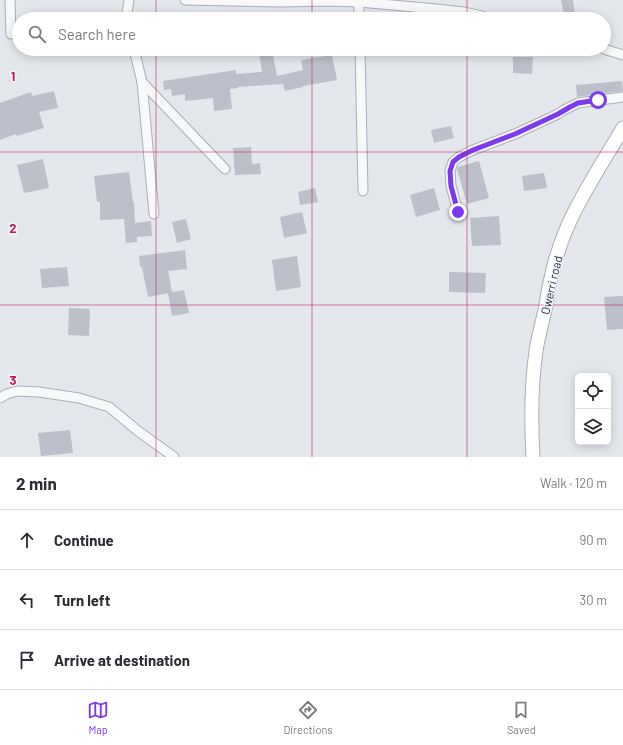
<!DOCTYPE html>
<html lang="en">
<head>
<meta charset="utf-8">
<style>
	body { margin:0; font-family:Barlow,sans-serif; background:#f7f7f7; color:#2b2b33 }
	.controls { position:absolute; right:12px; bottom:12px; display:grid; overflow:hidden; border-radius:6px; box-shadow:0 2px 10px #0003 }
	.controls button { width:36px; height:36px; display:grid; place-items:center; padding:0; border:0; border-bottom:1px solid #e1e1e2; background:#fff; color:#2b2b33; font:20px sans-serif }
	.stop { position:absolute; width:12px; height:12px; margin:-9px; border:3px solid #7c3aed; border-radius:50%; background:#fff }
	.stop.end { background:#7c3aed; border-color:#fff; box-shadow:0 1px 4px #0008 }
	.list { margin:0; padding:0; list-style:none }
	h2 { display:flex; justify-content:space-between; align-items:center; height:52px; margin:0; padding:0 16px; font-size:17px }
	h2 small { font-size:13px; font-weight:400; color:#7c7c81 }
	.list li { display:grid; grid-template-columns:26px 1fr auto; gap:12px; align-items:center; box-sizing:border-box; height:60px; padding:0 16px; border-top:1px solid #e1e1e2 }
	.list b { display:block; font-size:15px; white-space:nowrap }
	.list em { font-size:13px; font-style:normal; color:#7c7c81 }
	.icon { flex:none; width:22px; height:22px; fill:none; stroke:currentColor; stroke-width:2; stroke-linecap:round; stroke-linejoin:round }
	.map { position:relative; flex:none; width:623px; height:457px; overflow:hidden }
	.search { position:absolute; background:#fff; box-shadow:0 2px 10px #0003; left:12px; right:12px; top:12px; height:44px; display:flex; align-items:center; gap:10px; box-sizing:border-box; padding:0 14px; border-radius:22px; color:#7c7c81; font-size:15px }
	.sheet { height:232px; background:#fff }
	nav { display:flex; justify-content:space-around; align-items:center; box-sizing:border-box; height:56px; border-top:1px solid #e1e1e2; background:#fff; font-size:11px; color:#7c7c81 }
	nav a { display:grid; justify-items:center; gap:2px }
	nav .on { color:#7c3aed }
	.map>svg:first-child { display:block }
	.building { fill:#bbc0ca }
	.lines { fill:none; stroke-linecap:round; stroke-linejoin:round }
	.minor-casing { stroke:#a9aeb7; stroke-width:11 }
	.secondary-casing { stroke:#a9aeb7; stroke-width:15 }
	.minor { stroke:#f7f8fa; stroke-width:9 }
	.secondary { stroke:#fff; stroke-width:13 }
	.route { stroke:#7c3aed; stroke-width:5 }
	.grid { fill:none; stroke:#c2185b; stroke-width:1; stroke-opacity:0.55 }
	.labels { text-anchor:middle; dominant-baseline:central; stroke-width:3; stroke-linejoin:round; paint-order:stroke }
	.street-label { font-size:12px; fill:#2b3445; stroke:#f4f6f9 }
	.grid-label { font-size:13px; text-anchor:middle; font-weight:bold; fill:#c2185b; stroke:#f4f6f9; stroke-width:3; stroke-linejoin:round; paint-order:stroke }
</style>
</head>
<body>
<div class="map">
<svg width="623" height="457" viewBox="0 0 623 457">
	<rect width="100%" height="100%" fill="#e4e7ec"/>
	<g class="building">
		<path d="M561,0h12l2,15 -11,1z"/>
		<path d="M272,50l5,26 26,-6 -2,-10 31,-5 5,25 -34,6v1l-18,4 -2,-7 -45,3v1l-8,1 2,20 -18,2 -1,-13 -28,3v-7l-13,2 -1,-7 -7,1 -1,-9 73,-11v4l26,-2 -3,-20z"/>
		<path d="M513,57h20l-1,17 -19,-1z"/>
		<path d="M622,81l1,10 -46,6 -1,-12z"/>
		<path d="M54,91l4,17 -19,4 5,16 -28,8v-2l-16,6v-37l31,-11 1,4z"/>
		<path d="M451,126l3,12 -20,5 -3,-13z"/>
		<path d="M251,147l1,17 8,-1 1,11 -26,1 -2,-27z"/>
		<path d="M43,159l6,29 -25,5 -7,-28z"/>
		<path d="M479,161l10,37 -22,6 -10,-35 1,-2z"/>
		<path d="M129,172l4,30h1l1,21 16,-2 1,15 -15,1v5l-11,1 -2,-24 -24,1v-18h-3l-3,-26z"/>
		<path d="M544,173l3,15 -23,3 -2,-15z"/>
		<path d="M315,188l3,14 -18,3 -2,-13z"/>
		<path d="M434,188l6,22 -24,7 -6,-22z"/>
		<path d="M302,212l5,21 -23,5 -4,-21z"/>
		<path d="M499,216l2,29 -29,1 -2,-28z"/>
		<path d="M186,219l5,20 -14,4 -5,-21z"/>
		<path d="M185,250l2,19 -19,2 4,21 12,-2 5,23 -17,3 -4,-23h1l-21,4 -6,-30h-2l-1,-11z"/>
		<path d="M297,256l4,31 -25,4 -4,-31z"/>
		<path d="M67,267l2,19 -27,2 -2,-19z"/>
		<path d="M449,272l37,1 -1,20 -36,-1z"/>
		<path d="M623,296v33l-16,1 -3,-33z"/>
		<path d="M69,308l21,1 -1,27 -21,-1z"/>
		<path d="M70,430l3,23 -32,3 -3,-23z"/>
	</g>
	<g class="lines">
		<g class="minor-casing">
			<g id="minor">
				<path d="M10,0l1,34"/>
				<path d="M185,0l97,2 45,-1 32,1 77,7 28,3 31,7"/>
				<path d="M359,2v17"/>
				<path d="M126,19l3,-19"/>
				<path d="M134,49l8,33 12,132"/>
				<path d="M360,49l3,142"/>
				<path d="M604,49l19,6"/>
				<path d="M142,82l83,87"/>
				<path d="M458,212l-7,-26 -1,-15 3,-9 6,-5 14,-7 42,-16 43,-20 6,-4 14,-7 45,-6"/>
				<path d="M0,398l7,-4 10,-3 22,1 40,6 30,9 29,24 36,26"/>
			</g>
		</g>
		<g class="secondary-casing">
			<path id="secondary" d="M533,457c-2,-35 -2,-71 3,-106 2,-14 6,-27 9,-41 5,-31 11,-59 24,-87 15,-33 36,-64 54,-95"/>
		</g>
		<use href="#minor" class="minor"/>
		<use href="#secondary" class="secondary"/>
	</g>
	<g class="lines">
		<path class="route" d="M458,212l-7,-26 -1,-15 3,-9 6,-5 14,-7 42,-16 43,-20 12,-7 8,-4 20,-3"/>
	</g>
	<path class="grid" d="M156,0v19M312,0v19M467,0v19M156,49v408M312,49v408M467,49v408M0,152h623M0,305h623"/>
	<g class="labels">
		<g class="street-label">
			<text transform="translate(551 285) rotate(-77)">Owerri road</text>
		</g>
	</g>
	<g class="grid-label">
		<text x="13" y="81">1</text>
		<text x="13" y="233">2</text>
		<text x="13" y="385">3</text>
	</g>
</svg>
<div class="controls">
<button><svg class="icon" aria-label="locate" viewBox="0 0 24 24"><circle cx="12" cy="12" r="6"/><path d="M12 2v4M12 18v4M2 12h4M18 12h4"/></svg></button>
<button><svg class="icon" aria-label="layers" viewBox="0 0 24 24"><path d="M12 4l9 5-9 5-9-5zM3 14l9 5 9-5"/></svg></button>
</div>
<div class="stop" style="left:598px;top:100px"></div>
<div class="stop end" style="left:458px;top:212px"></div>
<div class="search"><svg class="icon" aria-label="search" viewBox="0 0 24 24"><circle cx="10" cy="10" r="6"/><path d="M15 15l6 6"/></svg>Search here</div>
</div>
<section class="sheet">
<h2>2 min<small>Walk · 120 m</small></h2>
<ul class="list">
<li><svg class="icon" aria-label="ahead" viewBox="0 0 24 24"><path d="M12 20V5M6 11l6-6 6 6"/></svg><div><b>Continue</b></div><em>90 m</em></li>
<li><svg class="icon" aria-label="left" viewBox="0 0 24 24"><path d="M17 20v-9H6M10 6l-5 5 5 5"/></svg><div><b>Turn left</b></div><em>30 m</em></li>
<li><svg class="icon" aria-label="arrive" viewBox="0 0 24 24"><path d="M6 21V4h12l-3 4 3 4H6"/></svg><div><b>Arrive at destination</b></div></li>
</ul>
</section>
<nav>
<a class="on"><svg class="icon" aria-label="map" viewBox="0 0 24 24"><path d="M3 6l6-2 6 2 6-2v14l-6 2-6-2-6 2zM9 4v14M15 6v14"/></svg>Map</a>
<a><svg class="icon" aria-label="directions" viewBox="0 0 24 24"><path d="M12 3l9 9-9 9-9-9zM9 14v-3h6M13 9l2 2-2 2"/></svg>Directions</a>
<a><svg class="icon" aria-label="saved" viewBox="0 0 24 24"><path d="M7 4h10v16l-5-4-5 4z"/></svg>Saved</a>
</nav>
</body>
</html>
